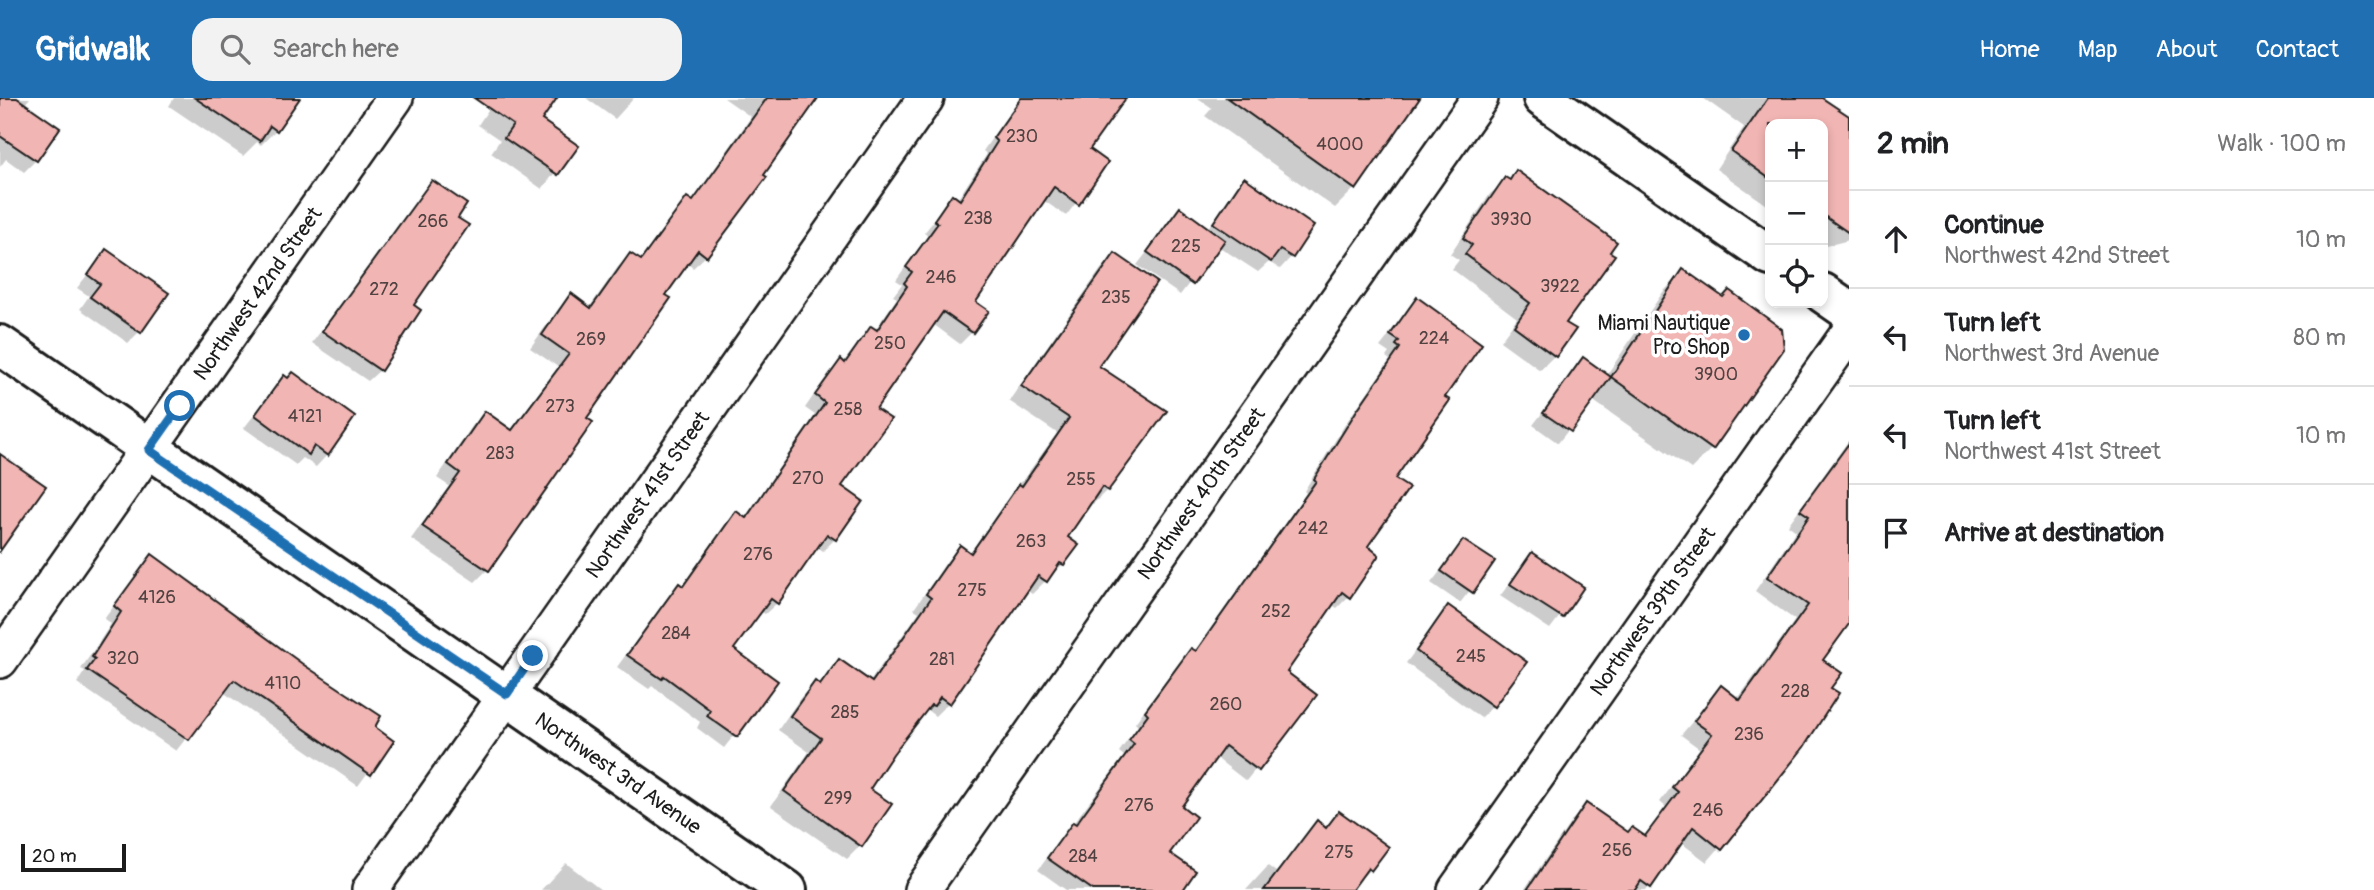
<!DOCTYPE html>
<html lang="en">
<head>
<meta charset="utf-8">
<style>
	body { margin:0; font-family:Pangolin,sans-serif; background:#f2f2f2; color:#202124 }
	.controls { position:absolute; right:21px; top:21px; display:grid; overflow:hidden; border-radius:14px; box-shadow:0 4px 10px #0003 }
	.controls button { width:63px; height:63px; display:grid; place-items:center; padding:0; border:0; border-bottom:2px solid #e0e0e0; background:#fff; color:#202124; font:35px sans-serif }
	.scale { position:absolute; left:21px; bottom:18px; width:105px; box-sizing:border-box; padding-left:7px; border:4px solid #1c1c1c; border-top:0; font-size:19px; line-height:24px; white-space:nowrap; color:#1c1c1c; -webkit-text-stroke:5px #fff; paint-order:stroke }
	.stop { position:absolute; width:21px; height:21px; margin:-16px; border:5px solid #1f6fb2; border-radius:50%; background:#fff }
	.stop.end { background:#1f6fb2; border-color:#fff; box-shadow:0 2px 7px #0008 }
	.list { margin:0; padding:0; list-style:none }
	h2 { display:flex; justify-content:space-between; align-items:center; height:91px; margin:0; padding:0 28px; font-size:30px }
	h2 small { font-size:23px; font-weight:400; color:#757577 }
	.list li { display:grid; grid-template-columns:46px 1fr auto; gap:21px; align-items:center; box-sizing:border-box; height:98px; padding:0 28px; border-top:2px solid #e0e0e0 }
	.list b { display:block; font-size:26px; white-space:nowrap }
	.list p { margin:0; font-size:23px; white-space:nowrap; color:#757577 }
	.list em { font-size:23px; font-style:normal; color:#757577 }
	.icon { flex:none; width:38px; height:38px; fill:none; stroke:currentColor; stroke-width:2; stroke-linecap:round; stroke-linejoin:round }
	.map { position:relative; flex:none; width:1849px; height:792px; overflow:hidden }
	header { display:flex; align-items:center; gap:42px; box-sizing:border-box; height:98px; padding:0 35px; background:#1f6fb2; color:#fff }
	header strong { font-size:33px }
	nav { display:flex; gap:38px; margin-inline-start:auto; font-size:24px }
	.search { width:490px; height:63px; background:#f2f2f2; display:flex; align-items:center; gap:18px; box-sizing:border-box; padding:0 24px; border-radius:21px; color:#757577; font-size:26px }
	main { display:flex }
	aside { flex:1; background:#fff }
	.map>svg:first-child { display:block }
	.shadow { fill:#0003 }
	.building { fill:#f1b5b3; stroke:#1c1c1c; stroke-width:2 }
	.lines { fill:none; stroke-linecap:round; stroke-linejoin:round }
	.minor-casing { stroke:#1c1c1c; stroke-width:40 }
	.tertiary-casing { stroke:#1c1c1c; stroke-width:44 }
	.minor { stroke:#fff; stroke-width:35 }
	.tertiary { stroke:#fff; stroke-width:38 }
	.route { stroke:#1f6fb2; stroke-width:9 }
	.poi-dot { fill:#1f6fb2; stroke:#fff; stroke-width:2.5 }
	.labels { text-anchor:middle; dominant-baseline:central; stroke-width:7; stroke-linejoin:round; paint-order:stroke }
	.number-label { font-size:18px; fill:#514242 }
	.street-label { font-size:21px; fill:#1c1c1c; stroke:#fff }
	.poi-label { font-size:21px; fill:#1c1c1c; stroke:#fff; text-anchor:end }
</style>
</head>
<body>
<header>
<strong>Gridwalk</strong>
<div class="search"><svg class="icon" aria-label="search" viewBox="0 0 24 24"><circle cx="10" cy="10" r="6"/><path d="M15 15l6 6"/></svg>Search here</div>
<nav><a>Home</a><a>Map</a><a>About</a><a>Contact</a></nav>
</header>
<main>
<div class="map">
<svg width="1849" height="792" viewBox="0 0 1849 792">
	<rect width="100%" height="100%" fill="#fff"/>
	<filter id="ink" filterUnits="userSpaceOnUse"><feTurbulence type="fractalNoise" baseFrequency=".0143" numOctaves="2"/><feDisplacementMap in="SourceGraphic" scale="14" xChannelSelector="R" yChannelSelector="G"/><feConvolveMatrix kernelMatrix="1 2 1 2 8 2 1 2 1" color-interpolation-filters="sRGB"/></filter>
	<g filter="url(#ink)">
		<g class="shadow">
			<path d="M0,0h30l-6,7 12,55 -12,12 -18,-13 -6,8z"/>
			<path d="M174,0h123l-21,32 -15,15 -4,-3 -14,14 -74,-50z"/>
			<path d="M496,0h59l-15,23 36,25 -34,43 -51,-36 9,-13 -22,-15z"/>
			<path d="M586,0h48l-19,21z"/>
			<path d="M724,0h94l-112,158 -13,12 -6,-5 -199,306 -13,13 -64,-43 38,-53 -12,-8 36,-53 12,-12 26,17 47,-63 -28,-19 29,-40 12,-12 18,12 29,-41 12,-12 9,6 36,-49 12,-13 4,3 60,-85z"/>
			<path d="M1020,0h97l-30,52 19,13 -40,53 -23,-16 -69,102 13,9 -15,21 -12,12 -27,-20 -60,85 -34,78 22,15 -26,37 -12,12 -7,-5 -39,57 -12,11 -5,-3 -29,38 45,33 -52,66 -27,-20 3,-6 -48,-36 -3,3 -32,-22 51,-70 13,-10 44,-62 12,-12 7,6 71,-104 -10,-7 24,-35 12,-12 2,2 17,-23 11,-12 4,2 22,-32 -4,-2 9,-12 -6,-4 32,-44 -4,-3 29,-36 4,3 30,-46 -4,-3z"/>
			<path d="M1198,0h220l-64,91 -19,19 -130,-92 7,-8z"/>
			<path d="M1703,0h116l30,20v122l-23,6 -3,-3v-119h-53v83l-54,-38 28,-42z"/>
			<path d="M1517,75l47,150 -10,33 -14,14 -40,-29 17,-23 -65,-49 7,-9 -9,-6 40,-60z"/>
			<path d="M1244,82l47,77 -11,12 -11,-7 -11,10 -40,-26 -38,49 -43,-30 43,-55 27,19z"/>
			<path d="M432,84l-20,123 -32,65 -12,11 -56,-38z"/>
			<path d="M106,153l34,80 -12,12 -48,-34 9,-13 -12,-8z"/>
			<path d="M1115,157l-19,111 11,124 -14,14 -3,-2 -24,36 -3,26 -31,30 -6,-4 -77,112 -14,14 -8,-6 -8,8 -51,71 -7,56 -14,14 -76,-53 38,-54 -31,-22 23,-33 14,-14 3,3 21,-25 30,22 50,-71 -5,-3 33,-48 13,-13 9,6 88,-121 -48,-32 92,-132z"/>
			<path d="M1683,174l29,176 -21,21 -99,-69 -34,43 -25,-18 50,-65 23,16 57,-84z"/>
			<path d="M1418,201l24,98 -49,82 -28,68 12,8 -29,42 -11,11 -6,-4 -47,69 30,22 -68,86 -31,-24 -35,50 -12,46 5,37h-107l-28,-20 86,-114 -5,-4 19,-26 -3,-3 45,-62 11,-11 3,2 112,-159 -2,-2 42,-68 44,-63 -4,-3 3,-4 -9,-6z"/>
			<path d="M284,279l43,78 -11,12 -13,-9 -7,7 -52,-37z"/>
			<path d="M1849,342v181l-28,39 8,28 8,6 -60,87 -70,81 -27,-20 -34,48h-122l49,-71 14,-14 40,29 16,3 23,-30 -6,-5 40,-53 -19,-14 40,-47 16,12 58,-80 -40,-29 41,-60 -8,-6z"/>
			<path d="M1463,444l30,19 -33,42 -29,-20z"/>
			<path d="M1532,456l50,33 -32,42 -50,-33z"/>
			<path d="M152,458l239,185 -33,45 -135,-94 -47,59 -99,-68 8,-12 -4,-2 30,-45 -7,-5z"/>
			<path d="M1448,509l45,99 -12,12 -75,-55z"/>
			<path d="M1339,715l31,56 -20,21h-104l22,-24 8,6 41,-49 7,5z"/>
			<path d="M566,765l35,27h-60z"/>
		</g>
		<g class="building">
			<path d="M0,0h17l43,30 -23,33 -37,-25z"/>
			<path d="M195,0h105l-23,33 -7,-5 -10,15z"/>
			<path d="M474,0h83l-15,22 37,26 -21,29 -54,-37 9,-13z"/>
			<path d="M767,0h51l-54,77 3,2 -60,80 -9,-7 -32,45 5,3 -84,120 6,4 -104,149 -67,-45 38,-53 -12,-9 37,-53 27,19 57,-76 -27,-19 29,-42 20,15 39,-55 11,7 46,-63 6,4z"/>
			<path d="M1021,0h105l-36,51 18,13 -29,43 -25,-18 -78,115 13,9 -16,22 -30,-21 -67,97 15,10 -49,67 21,15 -27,39 -9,-6 -49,70 -7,-5 -37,50 44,32 -41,56 -30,-21 3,-6 -46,-34 -2,3 -35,-24 52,-72 4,3 53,-75 10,7 79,-115 -10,-8 26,-36 4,4 26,-37 6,4 30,-44 -3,-3 8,-11 -6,-5 32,-44 -4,-3 18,-26 8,6 37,-58 -4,-4z"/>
			<path d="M1227,0h193l-64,92z"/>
			<path d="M1768,0h54l27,18v117l-26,-18v-91h-53v55l-39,-28z"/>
			<path d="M1516,72l101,72 -7,10 5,3 -49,68 10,6 -20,28 -42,-31 16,-23 -65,-49 7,-9 -9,-7 42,-61 5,3z"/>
			<path d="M1244,79l70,49 -21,32 -13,-8 -9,12 -58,-39z"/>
			<path d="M432,82l35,24 -9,14 11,7 -55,80 7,5 -40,61 -59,-40z"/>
			<path d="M1180,109l45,33 -32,45 -46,-33z"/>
			<path d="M106,151l63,44 -28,40 -51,-36 10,-13 -12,-9z"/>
			<path d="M1115,155l42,29 -58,84 68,45 -59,80 -6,-4 -34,50 11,8 -15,20 -4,-2 -13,19 -9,-6 -88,128 -10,-7 -6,9 -3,-1 -38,49 -23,35 22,15 -30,43 -78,-56 37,-53 -31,-22 25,-35 5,4 19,-26 33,23 59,-84 -5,-4 34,-49 11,8 48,-69 3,2 47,-68 -48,-32z"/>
			<path d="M1683,171l40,28 6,-7 53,39 2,20 -71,101 -102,-73z"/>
			<path d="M1417,199l65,47 -37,53 5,3 -55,79 14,9 -41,58 11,9 -29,43 -8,-6 -55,80 30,23 -58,76 -34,-25 -43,60 14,11 -26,36 26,18 -13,19h-90l-46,-32 26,-36 3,2 58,-80 -5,-4 19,-26 -3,-3 46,-63 5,3 120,-170 -2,-2 43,-69 43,-62 -4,-3 3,-4 -9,-6z"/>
			<path d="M1583,259l28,20 -40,55 -28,-19z"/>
			<path d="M293,274l62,45 -27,39 -14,-10 -5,9 -54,-40 29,-40 4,3z"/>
			<path d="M1849,345v181l-26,36 19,13 -11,15 8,5 -35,54 -82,103 -29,-23 -42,61 -10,-7 -6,9h-108l59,-87 42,29 4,-5 13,9 33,-44 -6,-5 40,-53 -18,-13 27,-36 19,15 68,-95 -41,-28 42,-61 -9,-6z"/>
			<path d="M0,356l46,32 -46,65z"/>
			<path d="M1463,442l32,21 -22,32 -32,-22z"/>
			<path d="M1532,454l52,35 -21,31 -53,-34z"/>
			<path d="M152,456l152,111 77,51 -6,11 19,14 -23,34 -137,-95 -45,60 -102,-70 8,-11 -3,-2 29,-45 -7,-6z"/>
			<path d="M1448,507l79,57 -33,45 -78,-56z"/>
			<path d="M1339,713l50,36 -18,24 -3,-3 -16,22h-88l53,-70 9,8z"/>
		</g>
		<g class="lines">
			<g class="minor-casing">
				<g id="minor">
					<path id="s1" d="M0,562l395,-562"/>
					<path id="s2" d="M370,792l556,-792"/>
					<path id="s3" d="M922,792l558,-792"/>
					<path id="s4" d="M1456,792l393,-557"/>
				</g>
			</g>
			<g class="tertiary-casing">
				<g id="tertiary">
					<path d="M1543,0l227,158"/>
					<path d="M1823,195l26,18"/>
					<path id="s5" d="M0,247l787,545"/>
				</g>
			</g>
			<use href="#minor" class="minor"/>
			<use href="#tertiary" class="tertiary"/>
		</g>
	</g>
	<g class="lines" filter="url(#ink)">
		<path class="route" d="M180,308l-31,44 358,244 26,-38"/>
	</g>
	<circle class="poi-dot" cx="1744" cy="237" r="7"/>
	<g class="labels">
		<g class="number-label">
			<text x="1022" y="38">230</text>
			<text x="1340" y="46">4000</text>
			<text x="978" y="120">238</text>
			<text x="1511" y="121">3930</text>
			<text x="433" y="123">266</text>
			<text x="1186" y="148">225</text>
			<text x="941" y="179">246</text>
			<text x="1560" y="188">3922</text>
			<text x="384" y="191">272</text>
			<text x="1116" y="199">235</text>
			<text x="1434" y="240">224</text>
			<text x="591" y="241">269</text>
			<text x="890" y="245">250</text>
			<text x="1716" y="276">3900</text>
			<text x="560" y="308">273</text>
			<text x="848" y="311">258</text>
			<text x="305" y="318">4121</text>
			<text x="500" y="355">283</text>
			<text x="808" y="380">270</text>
			<text x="1081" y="381">255</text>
			<text x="1313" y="430">242</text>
			<text x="1031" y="443">263</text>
			<text x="758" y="456">276</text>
			<text x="972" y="492">275</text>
			<text x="157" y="499">4126</text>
			<text x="1276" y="513">252</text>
			<text x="676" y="535">284</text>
			<text x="1471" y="558">245</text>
			<text x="123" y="560">320</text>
			<text x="942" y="561">281</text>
			<text x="283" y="585">4110</text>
			<text x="1795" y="593">228</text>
			<text x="1226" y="606">260</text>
			<text x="845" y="614">285</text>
			<text x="1749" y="636">236</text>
			<text x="838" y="700">299</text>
			<text x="1139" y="707">276</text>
			<text x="1708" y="712">246</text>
			<text x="1617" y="752">256</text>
			<text x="1339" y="754">275</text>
			<text x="1083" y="758">284</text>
		</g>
		<g class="street-label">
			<text stroke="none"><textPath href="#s1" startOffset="448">Northwest 42nd Street</textPath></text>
			<text stroke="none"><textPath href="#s2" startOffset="483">Northwest 41st Street</textPath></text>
			<text stroke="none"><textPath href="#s3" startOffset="485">Northwest 40th Street</textPath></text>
			<text stroke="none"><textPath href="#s4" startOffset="341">Northwest 39th Street</textPath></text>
			<text stroke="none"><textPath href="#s5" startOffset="752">Northwest 3rd Avenue</textPath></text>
		</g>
		<g class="poi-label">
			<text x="1730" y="225">Miami Nautique<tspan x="1730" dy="24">Pro Shop</tspan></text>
		</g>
	</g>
</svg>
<div class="controls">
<button>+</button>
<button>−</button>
<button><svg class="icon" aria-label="locate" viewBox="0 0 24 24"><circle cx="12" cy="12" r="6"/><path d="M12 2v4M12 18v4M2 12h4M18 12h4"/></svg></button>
</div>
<div class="scale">20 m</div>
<div class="stop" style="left:180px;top:308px"></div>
<div class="stop end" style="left:533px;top:558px"></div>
</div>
<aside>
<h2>2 min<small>Walk · 100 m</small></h2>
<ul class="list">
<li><svg class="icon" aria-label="ahead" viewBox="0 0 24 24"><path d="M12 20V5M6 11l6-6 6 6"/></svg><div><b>Continue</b><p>Northwest 42nd Street</p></div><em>10 m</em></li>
<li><svg class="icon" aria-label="left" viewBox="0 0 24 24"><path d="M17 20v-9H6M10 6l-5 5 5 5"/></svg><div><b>Turn left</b><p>Northwest 3rd Avenue</p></div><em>80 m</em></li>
<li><svg class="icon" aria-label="left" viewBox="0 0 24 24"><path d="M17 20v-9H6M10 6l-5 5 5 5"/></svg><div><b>Turn left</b><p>Northwest 41st Street</p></div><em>10 m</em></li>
<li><svg class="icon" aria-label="arrive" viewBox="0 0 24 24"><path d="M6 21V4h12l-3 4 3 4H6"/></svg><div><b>Arrive at destination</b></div></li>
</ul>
</aside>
</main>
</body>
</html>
